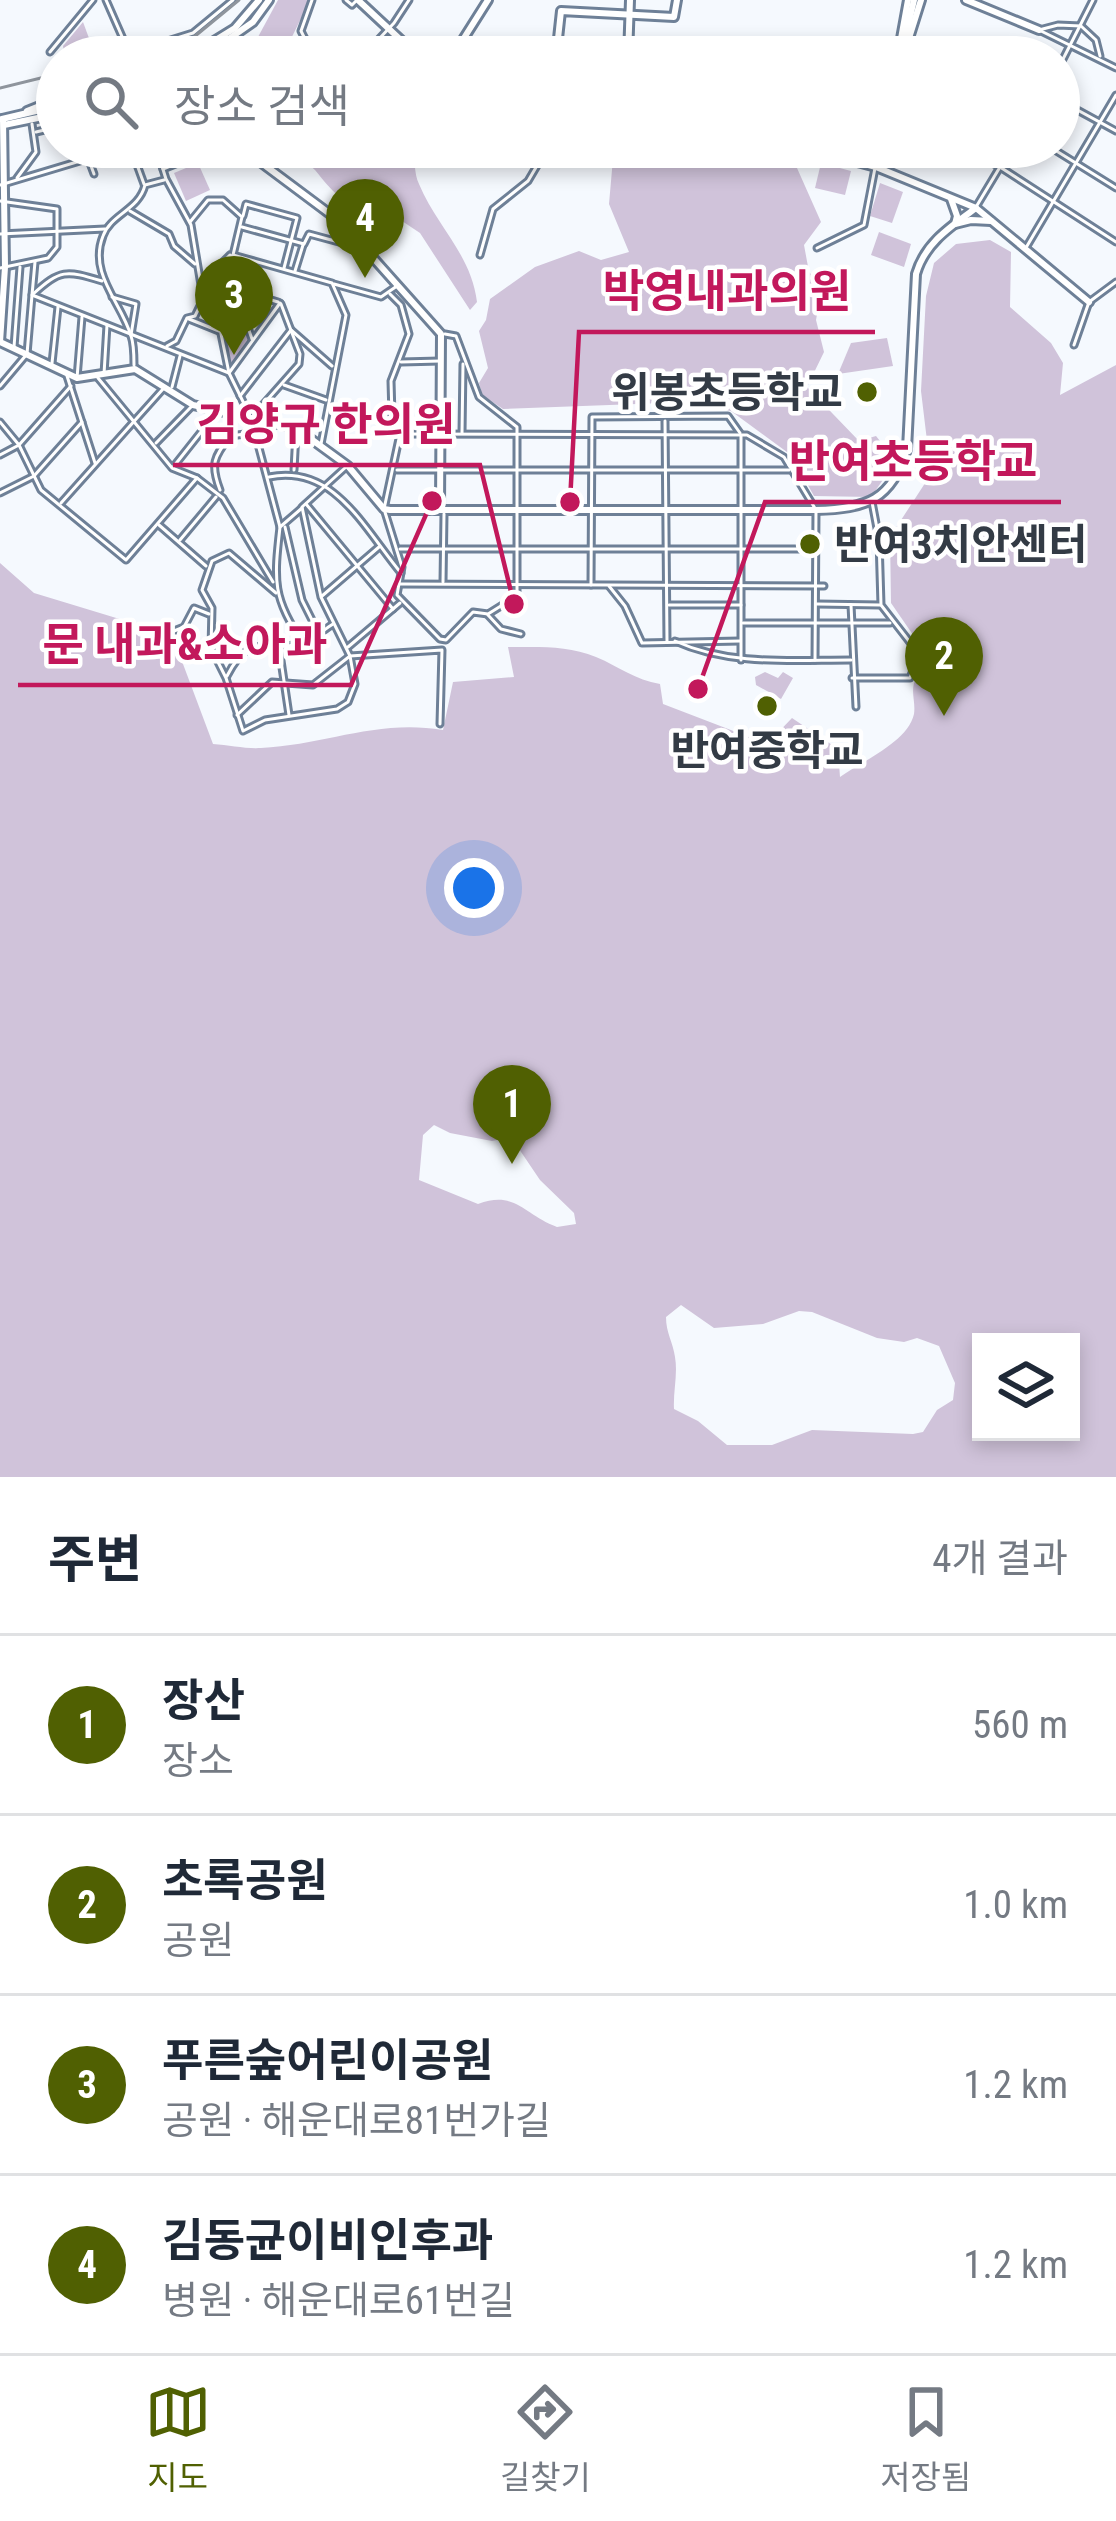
<!DOCTYPE html>
<html lang="ko">
<head>
<meta charset="utf-8">
<style>
	body { margin:0; font-family:"Roboto Condensed","Noto Sans KR",sans-serif; background:#f6f6f7; color:#1f2937 }
	.controls { position:absolute; right:36px; bottom:36px; display:grid; overflow:hidden; border-radius:0px; box-shadow:0 6px 18px #0003 }
	.controls button { width:108px; height:108px; display:grid; place-items:center; padding:0; border:0; border-bottom:3px solid #e0e1e3; background:#fff; color:#1f2937; font:60px sans-serif }
	.you { position:absolute; left:474px; top:888px; width:42px; height:42px; margin:-30px; border:9px solid #fff; border-radius:50%; background:#1a73e8; box-shadow:0 0 0 18px #1a73e833 }
	.badge { display:grid; place-items:center; width:78px; height:78px; border-radius:50%; background:#506002; color:#fff; font-size:39px; font-weight:700 }
	.pin { position:absolute; translate:-50% -99px; filter:drop-shadow(0 3px 6px #0008) }
	.pin::after { content:''; position:absolute; top:63px; width:42px; height:36px; background:inherit; clip-path:polygon(0 0,100% 0,50% 100%) }
	.list { margin:0; padding:0; list-style:none }
	h2 { display:flex; justify-content:space-between; align-items:center; height:156px; margin:0; padding:0 48px; font-size:51px }
	h2 small { font-size:39px; font-weight:400; color:#747a83 }
	.list li { display:grid; grid-template-columns:78px 1fr auto; gap:36px; align-items:center; box-sizing:border-box; height:180px; padding:0 48px; border-top:3px solid #e0e1e3 }
	.list b { display:block; font-size:45px; white-space:nowrap }
	.list p { margin:0; font-size:39px; white-space:nowrap; color:#747a83 }
	.list em { font-size:39px; font-style:normal; color:#747a83 }
	.icon { flex:none; width:66px; height:66px; fill:none; stroke:currentColor; stroke-width:2; stroke-linecap:round; stroke-linejoin:round }
	.map { position:relative; flex:none; width:1116px; height:1477px; overflow:hidden }
	.search { position:absolute; background:#fff; box-shadow:0 6px 18px #0003; left:36px; right:36px; top:36px; height:132px; display:flex; align-items:center; gap:30px; box-sizing:border-box; padding:0 42px; border-radius:66px; color:#747a83; font-size:45px }
	.sheet { height:876px; background:#fff }
	nav { display:flex; justify-content:space-around; align-items:center; box-sizing:border-box; height:168px; border-top:3px solid #e0e1e3; background:#fff; font-size:33px; color:#747a83 }
	nav a { display:grid; justify-items:center; gap:6px }
	nav .on { color:#506002 }
	.map>svg:first-child { display:block }
	.green { fill:#d0c3da; fill-rule:evenodd }
	.lines { fill:none; stroke-linecap:round; stroke-linejoin:round }
	.minor-casing { stroke:#6e8097; stroke-width:9 }
	.tertiary-casing { stroke:#6e8097; stroke-width:12 }
	.secondary-casing { stroke:#6e8097; stroke-width:12 }
	.minor { stroke:#fff; stroke-width:3 }
	.tertiary { stroke:#fff; stroke-width:6 }
	.secondary { stroke:#fff; stroke-width:6 }
	.rail { stroke:#8f959d; stroke-width:3 }
	.poi-dot { fill:#506002; stroke:#fff; stroke-width:4.5 }
	.labels { text-anchor:middle; dominant-baseline:central; stroke-width:9; stroke-linejoin:round; paint-order:stroke }
	.poi-label { font-size:42px; font-weight:bold; fill:#333b45; stroke:#fff; text-anchor:end }
	.leader { fill:none; stroke:#c2185b; stroke-width:4.5 }
	.callout-dot { fill:#c2185b; stroke:#fff; stroke-width:4.5 }
	.callout-label { font-size:45px; text-anchor:middle; font-weight:bold; fill:#c2185b; stroke:#fff; stroke-width:9; stroke-linejoin:round; paint-order:stroke }
</style>
</head>
<body>
<div class="map">
<svg width="1116" height="1477" viewBox="0 0 1116 1477">
	<rect width="100%" height="100%" fill="#f5f9fe"/>
	<g class="green">
		<path d="M278,0h32l-22,45 -12,4 -18,-12z"/>
		<path d="M83,22l13,35h-31l-2,-11z"/>
		<path d="M282,147h131c2,12 1,27 6,37 18,43 52,70 58,118l-7,8 -50,-77 -39,-26 -13,7c-26,-11 -36,-23 -53,-44 -9,-9 -22,-16 -33,-23z"/>
		<path d="M614,147h67l46,12 70,9 24,54 -17,23 5,27 13,15 -6,33 8,32 -17,35 52,54 17,-5 20,25 -25,36 -57,-1 -23,-41 -60,-44 -40,-9 -188,7 -21,-14 -3,-12 9,-15 -9,-37 7,-11 4,-21 45,-32 44,-16 22,9 28,-8 -20,-48z"/>
		<path d="M198,163l12,27 -24,11 -12,-28z"/>
		<path d="M821,163l30,8 -6,24 -30,-7z"/>
		<path d="M880,183l23,9 -11,31 -22,-7z"/>
		<path d="M879,232l32,12 -7,23 -33,-12z"/>
		<path d="M990,240l21,12 -1,55 41,36 12,20 -3,32 56,-30v1112h-1116v-914l34,30 102,31 2,12 39,12 36,96c16,1 33,5 48,4 65,-3 115,-29 182,-18l10,-48 61,-5 -6,-30c31,0 59,-2 88,10 24,10 39,23 64,27l3,20 104,40 25,-26 46,31 2,28c22,-16 68,-35 74,-63 2,-14 -5,-24 3,-38l10,-1 4,-14 -40,-58 -1,-66 41,-63 -10,-83 5,-95 8,-33 22,-19zM434,1125l16,8 42,8 10,-2 15,7 23,34 34,33 2,11 -19,3c-33,-12 -41,-37 -79,-23l-59,-24 4,-45zM681,1305l33,23 49,-4 36,-13 13,1 65,26 27,4 13,-4 22,8 16,37 -2,17 -16,10 -14,22 -10,2 -101,-4 -40,15h-45l-29,-24 -24,-12c-1,-17 4,-35 1,-52 -2,-15 -9,-24 -9,-40zM981,1342h90v90h-90z"/>
		<path d="M229,330l2,7 18,-4 2,7 -21,30 -7,-38z"/>
		<path d="M887,338l6,28 -55,8 13,-31z"/>
		<path d="M765,672l13,6 5,-6 10,6 -12,21 -25,-14 -1,-8z"/>
	</g>
	<g class="lines">
		<g class="minor-casing">
			<g id="minor">
				<path d="M106,0l25,57"/>
				<path d="M312,0l-11,31 4,8 35,18"/>
				<path d="M346,0l6,5 4,-4"/>
				<path d="M1039,30l19,-5 23,1 15,14 4,16"/>
				<path d="M1041,31l75,37"/>
				<path d="M50,52l43,-52"/>
				<path d="M129,53l64,-20 40,-33"/>
				<path d="M362,57l32,-34 15,-23"/>
				<path d="M377,57l1,-1"/>
				<path d="M1059,67l34,-67"/>
				<path d="M1059,100l57,31"/>
				<path d="M36,132l21,-5"/>
				<path d="M84,147l10,27"/>
				<path d="M156,147l10,32 25,46 12,72 15,22 11,54 22,45 29,109"/>
				<path d="M1050,147l66,41"/>
				<path d="M968,151l32,16 116,75"/>
				<path d="M136,162l8,22"/>
				<path d="M163,169l54,-22"/>
				<path d="M17,178l19,-26 -4,-28"/>
				<path d="M0,185l110,-33v-5"/>
				<path d="M0,201l57,8v38l-9,11 -48,10"/>
				<path d="M976,207l36,-60"/>
				<path d="M130,211l39,23 5,12 21,18"/>
				<path d="M243,216l3,-12 51,14 -13,50"/>
				<path d="M190,222l18,-22h15l19,17 -9,38 99,28 14,32 -25,129"/>
				<path d="M242,227l62,17 5,-10 52,14"/>
				<path d="M0,234l105,-5"/>
				<path d="M1027,246l89,-151"/>
				<path d="M817,248l47,-23 11,-57"/>
				<path d="M480,255l13,-46 35,-28 20,-34"/>
				<path d="M35,262l-3,33 197,78 51,-70"/>
				<path d="M295,271l8,-26"/>
				<path d="M334,284l47,13 16,-11"/>
				<path d="M235,289l43,13"/>
				<path d="M390,294l11,11 8,29 -18,47 1,35 8,18 -16,75 18,58 -5,28 43,44 6,1 27,-28 15,2 29,-18v-169l-38,-30 -23,-61 -11,-2"/>
				<path d="M112,297l24,7 -5,31"/>
				<path d="M189,319l30,12"/>
				<path d="M1074,345l15,-43 27,-20"/>
				<path d="M167,346l9,-5 11,-23 8,-2 25,-51 10,-10 4,3v30l18,51"/>
				<path d="M14,347l6,-80"/>
				<path d="M401,362l39,-1"/>
				<path d="M52,363l6,-56"/>
				<path d="M134,365c0,-9 0,-21 -3,-29 -9,-33 -43,-62 -28,-100 8,-22 36,-26 42,-51l19,-5"/>
				<path d="M104,374l3,-49"/>
				<path d="M67,376l28,87"/>
				<path d="M77,378l5,-61"/>
				<path d="M98,378l74,90 25,10 26,20 50,84"/>
				<path d="M284,385l42,15"/>
				<path d="M0,386l27,-32 5,-59c29,-26 33,-25 70,-14"/>
				<path d="M172,387l8,-31"/>
				<path d="M240,396l51,-66 41,36"/>
				<path d="M252,417l47,-53 1,-10 -19,-50"/>
				<path d="M665,421l2,220"/>
				<path d="M0,422l19,23 22,45 85,70 71,-82"/>
				<path d="M462,433l1,-69"/>
				<path d="M404,434l343,1 37,22 32,53 -1,150"/>
				<path d="M741,436v224"/>
				<path d="M156,443l35,-36"/>
				<path d="M0,455l19,-10 52,-59"/>
				<path d="M174,466l42,-53"/>
				<path d="M294,470l2,-38"/>
				<path d="M397,470h392"/>
				<path d="M269,477c65,-13 94,50 132,96"/>
				<path d="M220,490c-10,-26 -6,-33 10,-54l15,-2 11,5"/>
				<path d="M0,493l34,-17 48,-54"/>
				<path d="M61,503l102,-114"/>
				<path d="M306,504l87,105"/>
				<path d="M302,508l-22,19c-6,53 -8,72 24,117"/>
				<path d="M159,525l47,41"/>
				<path d="M285,527l17,73 16,32"/>
				<path d="M180,540l36,-43"/>
				<path d="M400,549h416"/>
				<path d="M443,582l1,-68"/>
				<path d="M400,584l424,2"/>
				<path d="M591,585l1,-168 136,-1 12,17"/>
				<path d="M609,586l16,20 17,37 98,-2"/>
				<path d="M276,593l-47,-40 -17,8 -10,29 10,18 -1,40 15,30 17,53 22,-11 72,-11 11,-7 7,-18 -5,-28 -29,-59 -19,-90 44,-40"/>
				<path d="M322,596l57,-49"/>
				<path d="M817,604l63,1"/>
				<path d="M669,605h72"/>
				<path d="M851,605l5,102"/>
				<path d="M488,615l13,14 20,5"/>
				<path d="M743,623h147"/>
				<path d="M169,633l15,-6 10,-19 15,6"/>
				<path d="M675,641c55,25 116,19 176,19"/>
				<path d="M279,647l10,68"/>
				<path d="M348,647l52,-44"/>
				<path d="M227,676c23,-44 33,-23 73,-32 11,-2 23,-14 33,-20"/>
				<path d="M852,678h58l9,-24 -38,-49 -2,-66 -7,-37"/>
				<path d="M237,715l35,-33 41,3 37,-29 92,-6 -2,74"/>
			</g>
		</g>
		<g class="tertiary-casing">
			<g id="tertiary">
				<path d="M556,57l5,-46 113,6 3,-17"/>
				<path d="M951,199l6,17 -2,8 16,-4 20,1"/>
				<path d="M976,208l113,94"/>
			</g>
		</g>
		<g class="secondary-casing">
			<g id="secondary">
				<path d="M358,0l61,57"/>
				<path d="M966,0l73,30"/>
				<path d="M898,55l10,-55"/>
				<path d="M901,55l13,-55"/>
				<path d="M188,57l47,-29 24,-28"/>
				<path d="M203,57l50,-35 16,-22"/>
				<path d="M452,57l36,-57"/>
				<path d="M628,57l2,-57"/>
				<path d="M903,57l18,-57"/>
				<path d="M27,111l30,-12"/>
				<path d="M2,119l55,-13"/>
				<path d="M4,125l53,-11"/>
				<path d="M251,147l8,14 83,62 99,111 -1,176"/>
				<path d="M876,167l4,-20"/>
				<path d="M0,342l77,36 58,-9 58,36 103,23 52,38 36,43 6,1h426c50,-1 76,-10 91,-61l9,-175c9,-31 34,-47 60,-66l-100,-41 -75,-20"/>
				<path d="M0,342l5,-75 -2,-148"/>
			</g>
		</g>
		<use href="#minor" class="minor"/>
		<use href="#tertiary" class="tertiary"/>
		<use href="#secondary" class="secondary"/>
		<g class="rail">
			<path d="M132,57l62,-20 45,-37"/>
			<path d="M0,88l57,-14"/>
		</g>
	</g>
	<g class="poi-dot">
		<circle cx="867" cy="392" r="12"/>
		<circle cx="810" cy="544" r="12"/>
		<circle cx="767" cy="706" r="12"/>
	</g>
	<g class="labels">
		<g class="poi-label">
			<text x="843" y="392">위봉초등학교</text>
			<text x="834" y="544" text-anchor="start">반여3치안센터</text>
			<text x="767" y="750" text-anchor="middle">반여중학교</text>
		</g>
	</g>
	<path class="leader" d="M570 502L579 332H875M514 604L480 465H173M698 689L765 502H1061M432 501L351 685H18"/>
	<g class="callout-dot">
		<circle cx="570" cy="502" r="12"/>
		<circle cx="514" cy="604" r="12"/>
		<circle cx="698" cy="689" r="12"/>
		<circle cx="432" cy="501" r="12"/>
	</g>
	<g class="callout-label">
		<text x="727" y="307">박영내과의원</text>
		<text x="326" y="440">김양규 한의원</text>
		<text x="913" y="477">반여초등학교</text>
		<text x="185" y="660">문 내과&amp;소아과</text>
	</g>
</svg>
<div class="controls">
<button><svg class="icon" aria-label="layers" viewBox="0 0 24 24"><path d="M12 4l9 5-9 5-9-5zM3 14l9 5 9-5"/></svg></button>
</div>
<div class="you"></div>
<div class="pin badge" style="left:512px;top:1164px">1</div>
<div class="pin badge" style="left:944px;top:716px">2</div>
<div class="pin badge" style="left:234px;top:355px">3</div>
<div class="pin badge" style="left:365px;top:278px">4</div>
<div class="search"><svg class="icon" aria-label="search" viewBox="0 0 24 24"><circle cx="10" cy="10" r="6"/><path d="M15 15l6 6"/></svg>장소 검색</div>
</div>
<section class="sheet">
<h2>주변<small>4개 결과</small></h2>
<ul class="list">
<li><span class="badge">1</span><div><b>장산</b><p>장소</p></div><em>560 m</em></li>
<li><span class="badge">2</span><div><b>초록공원</b><p>공원</p></div><em>1.0 km</em></li>
<li><span class="badge">3</span><div><b>푸른숲어린이공원</b><p>공원 · 해운대로81번가길</p></div><em>1.2 km</em></li>
<li><span class="badge">4</span><div><b>김동균이비인후과</b><p>병원 · 해운대로61번길</p></div><em>1.2 km</em></li>
</ul>
</section>
<nav>
<a class="on"><svg class="icon" aria-label="map" viewBox="0 0 24 24"><path d="M3 6l6-2 6 2 6-2v14l-6 2-6-2-6 2zM9 4v14M15 6v14"/></svg>지도</a>
<a><svg class="icon" aria-label="directions" viewBox="0 0 24 24"><path d="M12 3l9 9-9 9-9-9zM9 14v-3h6M13 9l2 2-2 2"/></svg>길찾기</a>
<a><svg class="icon" aria-label="saved" viewBox="0 0 24 24"><path d="M7 4h10v16l-5-4-5 4z"/></svg>저장됨</a>
</nav>
</body>
</html>
